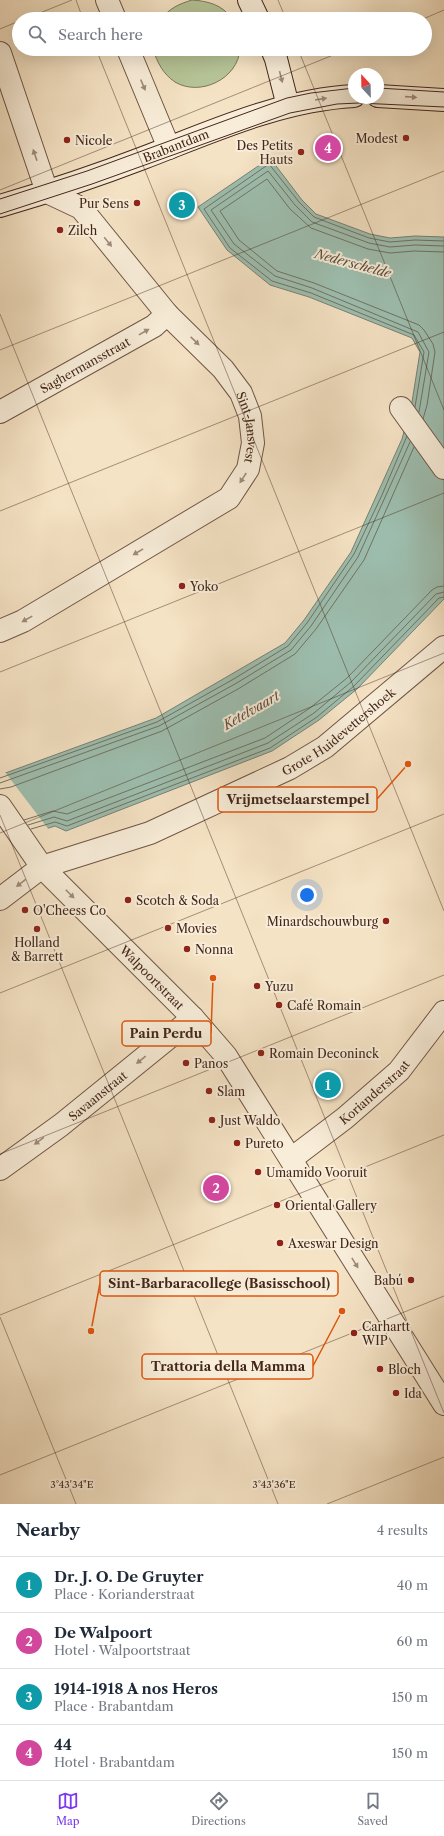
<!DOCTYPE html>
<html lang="en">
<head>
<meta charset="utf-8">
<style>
	body { margin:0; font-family:"Libre Caslon Text",serif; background:#f6f6f7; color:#1f2937 }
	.compass { position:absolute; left:348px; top:68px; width:36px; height:36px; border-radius:50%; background:#fff; box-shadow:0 4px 16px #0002; rotate:338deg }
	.you { position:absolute; left:307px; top:895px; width:14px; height:14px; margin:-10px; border:3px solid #fff; border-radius:50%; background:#1a73e8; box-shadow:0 0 0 6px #1a73e833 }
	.badge { display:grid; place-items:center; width:26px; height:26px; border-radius:50%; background:#7c3aed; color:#fff; font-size:13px; font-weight:700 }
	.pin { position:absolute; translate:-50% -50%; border:2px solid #fff; box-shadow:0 1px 4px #0006 }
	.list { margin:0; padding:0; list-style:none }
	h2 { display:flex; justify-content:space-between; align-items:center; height:52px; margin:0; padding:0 16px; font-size:17px }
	h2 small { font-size:13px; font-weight:400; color:#747a83 }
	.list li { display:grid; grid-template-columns:26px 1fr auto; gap:12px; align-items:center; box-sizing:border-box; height:56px; padding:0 16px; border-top:1px solid #e0e1e3 }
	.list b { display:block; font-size:15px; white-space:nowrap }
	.list p { margin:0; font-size:13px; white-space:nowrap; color:#747a83 }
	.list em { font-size:13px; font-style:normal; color:#747a83 }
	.icon { flex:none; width:22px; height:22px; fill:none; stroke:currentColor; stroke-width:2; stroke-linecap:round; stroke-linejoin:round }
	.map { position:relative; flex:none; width:444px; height:1504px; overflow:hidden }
	.search { position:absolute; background:#fff; box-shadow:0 4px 16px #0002; left:12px; right:12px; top:12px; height:44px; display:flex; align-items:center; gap:10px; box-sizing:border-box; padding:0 14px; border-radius:22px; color:#747a83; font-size:15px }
	.sheet { height:276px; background:#fff }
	nav { display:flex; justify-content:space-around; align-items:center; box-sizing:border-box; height:56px; border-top:1px solid #e0e1e3; background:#fff; font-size:11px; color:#747a83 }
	nav a { display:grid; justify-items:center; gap:2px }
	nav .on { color:#7c3aed }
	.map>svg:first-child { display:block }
	.green { fill:#b6c598; stroke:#7c7659 }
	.water { fill:#9dbeaf; stroke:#798173 }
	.pier { fill:#f5e3c5 }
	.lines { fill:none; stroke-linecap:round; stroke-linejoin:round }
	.shore { stroke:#707264; stroke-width:1 }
	.street-casing { stroke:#705545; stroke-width:24 }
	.secondary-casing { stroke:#43261a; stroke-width:24 }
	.street { stroke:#f8edd9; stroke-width:22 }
	.secondary { stroke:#f8edd9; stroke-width:22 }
	.tram { stroke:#43261a; stroke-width:1 }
	.oneway { fill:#9e8a7a }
	.ticks { fill:none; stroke:#43261a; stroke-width:1; stroke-opacity:0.45 }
	.poi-dot { fill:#8f2418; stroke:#f8edd9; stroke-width:1.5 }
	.labels { text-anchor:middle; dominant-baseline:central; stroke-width:4; stroke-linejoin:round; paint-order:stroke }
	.poi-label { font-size:12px; fill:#43261a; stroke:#f8edd9; text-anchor:start }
	.street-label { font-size:12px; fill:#43261a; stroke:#f8edd9 }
	.water-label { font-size:13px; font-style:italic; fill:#5a4c3f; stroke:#f8edd9 }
	.ticks-label { font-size:10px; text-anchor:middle; fill:#43261a; stroke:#f8edd9; stroke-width:4; stroke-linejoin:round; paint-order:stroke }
	.leader { fill:none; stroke:#e0560d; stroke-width:1.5 }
	.callout-dot { fill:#e0560d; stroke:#f8edd9; stroke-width:1.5 }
	.callout { fill:#f8edd9; stroke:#e0560d; stroke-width:1.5 }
	.callout-label { font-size:13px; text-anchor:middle; font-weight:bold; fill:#43261a }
</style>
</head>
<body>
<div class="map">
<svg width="444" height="1504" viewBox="0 0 444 1504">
	<rect width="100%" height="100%" fill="#f5e3c5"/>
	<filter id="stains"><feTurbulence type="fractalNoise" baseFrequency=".005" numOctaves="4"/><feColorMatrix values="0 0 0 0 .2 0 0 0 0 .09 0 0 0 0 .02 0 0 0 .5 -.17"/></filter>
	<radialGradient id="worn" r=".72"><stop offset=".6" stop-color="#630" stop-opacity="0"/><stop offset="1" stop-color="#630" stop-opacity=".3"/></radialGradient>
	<g class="green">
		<path d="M192,0c16,1 31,5 40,19h-71c9,-11 18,-15 31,-19z"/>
		<path d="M153,49h87c-2,30 -40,48 -65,33 -12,-8 -18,-20 -22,-33z"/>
	</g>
	<path class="water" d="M270,158l32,42 14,14 54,20 20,4 25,-2 29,1v362l-87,90 -38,31 -47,31 -206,80 -11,-5 -55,17v-68l156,-57 129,-75 19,-23 47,-68 51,-113 10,-37 8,-50 -8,-14 -103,-41 -39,-12 -43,-35 -29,-43z"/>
	<path class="pier" d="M5,772l44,58 -49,15v-71z"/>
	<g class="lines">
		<g class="shore">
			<path d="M415,407l9,-55 -10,-17 -103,-42 -39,-12 -42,-33 -26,-39 65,-45 30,38 15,15 55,21 21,4 25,-2 29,1"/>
			<path d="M419,412l10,-60 -11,-20 -106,-44 -37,-12 -41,-32 -23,-34 57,-39 27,34 17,17 57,21 21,4 25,-2 29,1"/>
			<path d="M423,419l4,-14 8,-53 -2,-8 -9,-14 -5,-5 -105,-42 -37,-12 -38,-31 -19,-29 47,-32 23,30 21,19 57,21 22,4 24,-2 30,1"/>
			<path d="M0,778l157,-56 75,-42 56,-34 19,-23 47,-69 28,-59 25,-59"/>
			<path d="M0,783l159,-57 76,-42 56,-34 20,-24 47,-69 52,-115"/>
			<path d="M0,789l11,-2 151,-56 76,-42 57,-35 21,-25 48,-69 50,-113"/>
			<path d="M24,820l29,-9 14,3 198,-76 45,-30 37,-30 85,-88 5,-3 7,-1"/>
			<path d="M28,825l26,-8 13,4 201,-78 46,-30 37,-31 85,-88 8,-2"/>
			<path d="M31,829l24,-7 12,4 203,-78 47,-31 37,-31 85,-88 5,-1"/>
		</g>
		<g class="street-casing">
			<g id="street">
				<path d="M107,0l8,19"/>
				<path d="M128,49l41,99"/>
				<path id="s1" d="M0,53l47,139 34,16 86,106 56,55 18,24 9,23 3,27 -5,26 -19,29 -206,123 -23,10"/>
				<path d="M401,408l43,60"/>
				<path id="s2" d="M0,412l154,-86 13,-12"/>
				<path id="s3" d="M0,806l42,61 151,151 33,38 218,348"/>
				<path id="s4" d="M0,899l42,-32 108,-34 140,-65 35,-21 119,-100"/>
				<path id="s5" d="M291,1159l54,-41 54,-47 45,-59"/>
				<path id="s6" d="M0,1169l61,-44 132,-107"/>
			</g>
		</g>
		<g class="secondary-casing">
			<g id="secondary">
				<path d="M249,0l9,19"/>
				<path d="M272,49l4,10 12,47"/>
				<path d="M378,96l66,4"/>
				<path id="s7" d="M0,206c48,-14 96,-30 143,-48 68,-26 137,-58 211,-62"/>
			</g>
		</g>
		<use href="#street" class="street"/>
		<use href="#secondary" class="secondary"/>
		<g class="tram">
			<path d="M378,88l66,4"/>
			<path d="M0,199l87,-28 200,-73 24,-5 43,-5"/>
			<path d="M0,214l92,-30 198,-71 47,-9 22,-1 85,4"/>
		</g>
	</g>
	<defs><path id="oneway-solid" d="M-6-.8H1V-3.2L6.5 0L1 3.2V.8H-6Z"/></defs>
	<g class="oneway">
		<use href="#oneway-solid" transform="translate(281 77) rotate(76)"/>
		<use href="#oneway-solid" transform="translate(143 85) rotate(67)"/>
		<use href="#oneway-solid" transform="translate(411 97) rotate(4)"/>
		<use href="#oneway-solid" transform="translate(321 99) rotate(-9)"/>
		<use href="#oneway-solid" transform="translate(35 155) rotate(-109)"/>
		<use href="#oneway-solid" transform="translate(108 242) rotate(51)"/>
		<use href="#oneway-solid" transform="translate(144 332) rotate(-29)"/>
		<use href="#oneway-solid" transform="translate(195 341) rotate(44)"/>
		<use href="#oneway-solid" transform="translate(243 478) rotate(123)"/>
		<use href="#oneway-solid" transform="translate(138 552) rotate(149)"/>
		<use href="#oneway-solid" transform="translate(27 619) rotate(151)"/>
		<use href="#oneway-solid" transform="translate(21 883) rotate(142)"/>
		<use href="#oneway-solid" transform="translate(70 894) rotate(45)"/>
		<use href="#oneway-solid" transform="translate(141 1060) rotate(141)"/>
		<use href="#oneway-solid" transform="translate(39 1141) rotate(144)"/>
		<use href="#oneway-solid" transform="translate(355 1263) rotate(58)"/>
	</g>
	<path class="ticks" d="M76,0l7,19M278,0l8,19M25,19l47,-19M423,19l21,-9M0,29l19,-8M96,49l348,862M298,49l146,361M0,190l348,-141M0,314l444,1099M0,350l444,-179M0,511l444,-179M0,672l444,-179M0,815l278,689M0,833l444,-180M0,993l444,-179M0,1154l444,-179M0,1315l444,-180M0,1317l76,187M0,1475l444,-179M327,1504l117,-47"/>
	<g class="poi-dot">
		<circle cx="406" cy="138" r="4"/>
		<circle cx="67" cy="140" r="4"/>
		<circle cx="301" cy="152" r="4"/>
		<circle cx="137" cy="203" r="4"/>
		<circle cx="60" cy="230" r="4"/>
		<circle cx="182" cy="586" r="4"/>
		<circle cx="128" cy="900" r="4"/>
		<circle cx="25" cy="910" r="4"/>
		<circle cx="386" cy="921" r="4"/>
		<circle cx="168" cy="928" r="4"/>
		<circle cx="37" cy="929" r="4"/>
		<circle cx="187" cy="949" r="4"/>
		<circle cx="257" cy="986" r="4"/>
		<circle cx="279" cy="1005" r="4"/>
		<circle cx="261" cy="1053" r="4"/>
		<circle cx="186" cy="1063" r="4"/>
		<circle cx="209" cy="1091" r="4"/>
		<circle cx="212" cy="1120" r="4"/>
		<circle cx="237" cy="1143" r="4"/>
		<circle cx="258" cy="1172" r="4"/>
		<circle cx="277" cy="1205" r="4"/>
		<circle cx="280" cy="1243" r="4"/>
		<circle cx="411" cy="1280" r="4"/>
		<circle cx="354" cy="1333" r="4"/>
		<circle cx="380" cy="1369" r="4"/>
		<circle cx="396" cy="1393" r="4"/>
	</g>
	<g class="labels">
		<g class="poi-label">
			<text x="398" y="138" text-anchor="end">Modest</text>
			<text x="75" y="140">Nicole</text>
			<text x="293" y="145" text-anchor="end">Des Petits<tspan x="293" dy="14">Hauts</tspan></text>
			<text x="129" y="203" text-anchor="end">Pur Sens</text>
			<text x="68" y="230">Zilch</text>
			<text x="190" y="586">Yoko</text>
			<text x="136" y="900">Scotch &amp; Soda</text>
			<text x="33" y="910">O'Cheess Co</text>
			<text x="378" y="921" text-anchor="end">Minardschouwburg</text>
			<text x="176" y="928">Movies</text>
			<text x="37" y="942" text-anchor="middle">Holland<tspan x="37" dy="14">&amp; Barrett</tspan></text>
			<text x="195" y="949">Nonna</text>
			<text x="265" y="986">Yuzu</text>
			<text x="287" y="1005">Café Romain</text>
			<text x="269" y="1053">Romain Deconinck</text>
			<text x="194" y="1063">Panos</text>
			<text x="217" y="1091">Slam</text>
			<text x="220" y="1120">Just Waldo</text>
			<text x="245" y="1143">Pureto</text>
			<text x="266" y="1172">Umamido Vooruit</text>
			<text x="285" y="1205">Oriental Gallery</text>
			<text x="288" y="1243">Axeswar Design</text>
			<text x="403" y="1280" text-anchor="end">Babú</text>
			<text x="362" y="1326">Carhartt<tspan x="362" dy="14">WIP</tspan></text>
			<text x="388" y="1369">Bloch</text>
			<text x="404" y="1393">Ida</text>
		</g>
		<g class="street-label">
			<text stroke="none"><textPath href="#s7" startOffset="186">Brabantdam</textPath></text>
			<text stroke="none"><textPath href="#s2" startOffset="97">Saghermansstraat</textPath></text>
			<text stroke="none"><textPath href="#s1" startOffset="465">Sint-Jansvest</textPath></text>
			<text stroke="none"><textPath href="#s4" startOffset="381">Grote Huidevettershoek</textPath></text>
			<text stroke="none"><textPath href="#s3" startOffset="230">Walpoortstraat</textPath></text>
			<text stroke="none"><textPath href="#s5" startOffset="107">Korianderstraat</textPath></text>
			<text stroke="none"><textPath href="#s6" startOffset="122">Savaanstraat</textPath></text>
		</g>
		<g class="water-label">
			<text transform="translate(353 263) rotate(15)">Nederschelde</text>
			<text transform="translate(251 710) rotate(-30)">Ketelvaart</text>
		</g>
	</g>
	<g class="ticks-label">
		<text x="72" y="1488">3°43'34"E</text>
		<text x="274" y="1488">3°43'36"E</text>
	</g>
	<path class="leader" d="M408 764L377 799M213 978L211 1033M91 1331L100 1283M342 1311L313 1366"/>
	<g class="callout-dot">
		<circle cx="408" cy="764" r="4"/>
		<circle cx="213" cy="978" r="4"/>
		<circle cx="91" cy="1331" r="4"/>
		<circle cx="342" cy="1311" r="4"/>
	</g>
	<g class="callout">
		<rect x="218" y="787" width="159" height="25" rx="4"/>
		<rect x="122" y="1021" width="89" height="25" rx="4"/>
		<rect x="100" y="1271" width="238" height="25" rx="4"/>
		<rect x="142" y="1354" width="171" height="25" rx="4"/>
	</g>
	<g class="callout-label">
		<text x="298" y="804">Vrijmetselaarstempel</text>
		<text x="166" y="1038">Pain Perdu</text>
		<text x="219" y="1288">Sint-Barbaracollege (Basisschool)</text>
		<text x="228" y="1371">Trattoria della Mamma</text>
	</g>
	<rect width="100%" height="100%" filter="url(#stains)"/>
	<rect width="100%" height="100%" fill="url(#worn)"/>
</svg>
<svg class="compass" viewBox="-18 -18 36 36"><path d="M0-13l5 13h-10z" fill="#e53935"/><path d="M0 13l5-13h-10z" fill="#747a83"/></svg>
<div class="you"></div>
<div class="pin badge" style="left:328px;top:1085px;background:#0f9aa8">1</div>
<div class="pin badge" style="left:216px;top:1188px;background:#d1479c">2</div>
<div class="pin badge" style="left:182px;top:205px;background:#0f9aa8">3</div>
<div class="pin badge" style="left:328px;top:148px;background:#d1479c">4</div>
<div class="search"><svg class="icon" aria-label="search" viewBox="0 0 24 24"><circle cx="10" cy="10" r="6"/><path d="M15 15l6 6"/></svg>Search here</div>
</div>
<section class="sheet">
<h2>Nearby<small>4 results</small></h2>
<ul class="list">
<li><span class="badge" style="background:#0f9aa8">1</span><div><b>Dr. J. O. De Gruyter</b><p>Place · Korianderstraat</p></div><em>40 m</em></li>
<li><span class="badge" style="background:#d1479c">2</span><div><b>De Walpoort</b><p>Hotel · Walpoortstraat</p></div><em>60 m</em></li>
<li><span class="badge" style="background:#0f9aa8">3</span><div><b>1914-1918 A nos Heros</b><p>Place · Brabantdam</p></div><em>150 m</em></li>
<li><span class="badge" style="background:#d1479c">4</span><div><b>44</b><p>Hotel · Brabantdam</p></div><em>150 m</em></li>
</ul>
</section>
<nav>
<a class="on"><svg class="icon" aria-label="map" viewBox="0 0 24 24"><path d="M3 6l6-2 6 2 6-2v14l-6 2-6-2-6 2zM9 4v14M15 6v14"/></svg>Map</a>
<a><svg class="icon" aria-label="directions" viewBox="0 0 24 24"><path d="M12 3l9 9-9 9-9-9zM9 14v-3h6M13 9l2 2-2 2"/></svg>Directions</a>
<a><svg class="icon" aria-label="saved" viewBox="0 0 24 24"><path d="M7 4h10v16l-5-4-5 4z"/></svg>Saved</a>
</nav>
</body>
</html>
